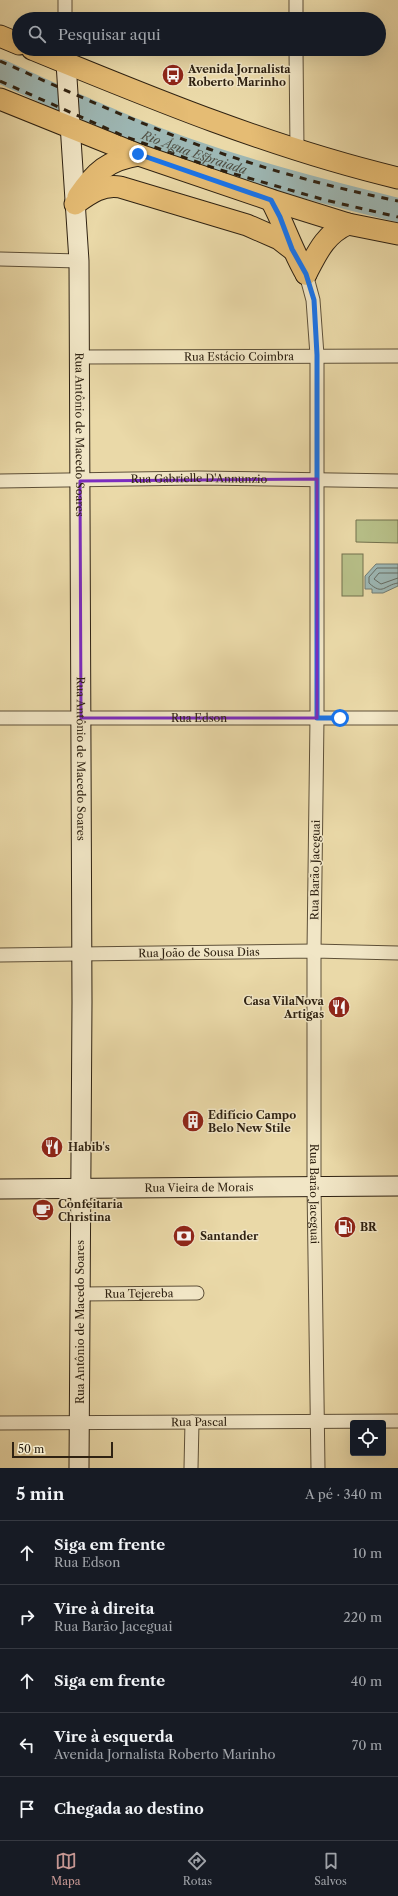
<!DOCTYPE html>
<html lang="pt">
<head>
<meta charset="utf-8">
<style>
	body { margin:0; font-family:"Libre Caslon Text",serif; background:#242831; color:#f1f3f6 }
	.controls { position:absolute; right:12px; bottom:12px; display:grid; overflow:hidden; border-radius:4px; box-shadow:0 4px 16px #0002 }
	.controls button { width:36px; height:36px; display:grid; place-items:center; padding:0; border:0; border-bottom:1px solid #363941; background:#171b24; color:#f1f3f6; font:20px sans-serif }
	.scale { position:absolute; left:12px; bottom:10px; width:101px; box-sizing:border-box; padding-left:4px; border:2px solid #2f2212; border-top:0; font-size:11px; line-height:14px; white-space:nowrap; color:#2f2212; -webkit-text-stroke:3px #f1e6c6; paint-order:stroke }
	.stop { position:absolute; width:12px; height:12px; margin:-9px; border:3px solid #1a73e8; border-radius:50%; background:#fff }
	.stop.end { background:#1a73e8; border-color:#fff; box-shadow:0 1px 4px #0008 }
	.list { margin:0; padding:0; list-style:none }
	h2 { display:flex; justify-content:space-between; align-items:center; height:52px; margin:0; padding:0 16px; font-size:17px }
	h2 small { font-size:13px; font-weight:400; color:#9ea1a6 }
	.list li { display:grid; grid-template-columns:26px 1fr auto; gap:12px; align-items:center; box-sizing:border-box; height:64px; padding:0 16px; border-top:1px solid #363941 }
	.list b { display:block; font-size:15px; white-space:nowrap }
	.list p { margin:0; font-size:13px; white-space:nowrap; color:#9ea1a6 }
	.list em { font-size:13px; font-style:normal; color:#9ea1a6 }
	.icon { flex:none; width:22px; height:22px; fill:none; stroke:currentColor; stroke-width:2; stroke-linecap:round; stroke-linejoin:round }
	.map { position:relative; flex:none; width:398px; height:1468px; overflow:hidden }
	.search { position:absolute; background:#171b24; box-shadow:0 4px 16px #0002; left:12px; right:12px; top:12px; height:44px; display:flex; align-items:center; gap:10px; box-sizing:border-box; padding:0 14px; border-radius:22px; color:#9ea1a6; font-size:15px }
	.sheet { height:372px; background:#171b24 }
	nav { display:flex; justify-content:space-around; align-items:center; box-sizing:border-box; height:56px; border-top:1px solid #363941; background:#171b24; font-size:11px; color:#9ea1a6 }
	nav a { display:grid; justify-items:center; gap:2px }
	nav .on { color:#c59692 }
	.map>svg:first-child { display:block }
	.green { fill:#b7bf88; stroke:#73704d }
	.water { fill:#9db7b4; stroke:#717b73 }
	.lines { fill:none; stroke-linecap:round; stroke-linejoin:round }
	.shore { stroke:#666c63; stroke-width:1 }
	.river { stroke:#9db7b4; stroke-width:24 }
	.street-casing { stroke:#5e5038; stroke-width:15 }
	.secondary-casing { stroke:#2f2212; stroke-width:21 }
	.primary-casing { stroke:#2f2212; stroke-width:23 }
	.street { stroke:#f1e6c6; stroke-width:13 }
	.secondary { stroke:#f1e6c6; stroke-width:19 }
	.primary { stroke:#e5bc74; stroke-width:21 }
	.rail { stroke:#2f2212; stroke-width:3; stroke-dasharray:7 7; stroke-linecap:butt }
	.route { stroke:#1a73e8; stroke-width:5 }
	.marked { fill:none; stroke:#7b2cbf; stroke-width:3; stroke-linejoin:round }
	.labels { text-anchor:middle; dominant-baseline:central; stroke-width:3; stroke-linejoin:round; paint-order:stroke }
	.poi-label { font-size:11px; font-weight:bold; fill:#2f2212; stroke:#f1e6c6; text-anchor:start }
	.street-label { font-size:11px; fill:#2f2212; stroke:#f1e6c6 }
	.water-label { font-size:12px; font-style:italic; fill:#504f43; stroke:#f1e6c6 }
</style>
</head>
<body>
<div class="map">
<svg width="398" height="1468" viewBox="0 0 398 1468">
	<rect width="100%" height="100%" fill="#ead9a8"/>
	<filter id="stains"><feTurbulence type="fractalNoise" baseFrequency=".005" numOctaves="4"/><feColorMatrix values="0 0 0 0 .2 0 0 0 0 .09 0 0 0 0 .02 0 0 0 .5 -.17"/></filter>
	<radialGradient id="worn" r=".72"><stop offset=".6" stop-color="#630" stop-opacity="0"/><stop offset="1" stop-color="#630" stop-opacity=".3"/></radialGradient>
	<g class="green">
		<path d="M356,520h42v23l-42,-1z"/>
		<rect x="342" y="554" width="21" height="42"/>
	</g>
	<path class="water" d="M376,564h22v22l-15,7h-11v-4h-7v-13z"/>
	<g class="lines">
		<g class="shore">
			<path d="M398,568h-21l-8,9v6c14,13 15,2 29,0"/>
			<path d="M398,573h-19l-5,6 7,5 17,-6"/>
		</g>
		<path class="river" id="s1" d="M0,71c43,20 87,40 131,58 86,35 177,59 267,81"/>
		<g class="street-casing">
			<g id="street">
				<path d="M65,0v19"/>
				<path d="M296,0v19"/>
				<path d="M66,49v14"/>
				<path d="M296,49l1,100"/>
				<path d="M0,259l79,2"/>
				<path id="s2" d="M306,274l7,26 4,55v363l-3,233v235l4,282"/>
				<path id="s3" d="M79,357l319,-1"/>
				<path id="s4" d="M0,481l198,-3 200,3"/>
				<path id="s5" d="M0,718h398"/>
				<path id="s6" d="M0,955l314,-4 84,2"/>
				<path id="s7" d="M80,1294l117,-1"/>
				<path id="s8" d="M0,1423l398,-2"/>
				<path d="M191,1468l1,-46"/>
			</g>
		</g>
		<g class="secondary-casing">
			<g id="secondary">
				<path id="s9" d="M66,63l13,198 3,741 -3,466"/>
				<path id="s10" d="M0,1189l398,-3"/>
			</g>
		</g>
		<g class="primary-casing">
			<g id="primary">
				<path d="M0,36l19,8"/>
				<path d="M32,49c119,49 240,99 366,129"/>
				<path d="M0,99l139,56 132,45 77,24 50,10"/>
				<path d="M78,197c17,-25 30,-37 61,-42"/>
				<path d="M271,200c13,24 21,50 35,74"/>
				<path d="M75,204c14,-10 27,-20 45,-17l127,38 32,14 13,10"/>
				<path d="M306,274c11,-21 19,-40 42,-50"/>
			</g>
		</g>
		<use href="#street" class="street"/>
		<use href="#secondary" class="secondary"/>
		<use href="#primary" class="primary"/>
		<g class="rail">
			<path d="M0,61c69,31 138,62 209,88 62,22 125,39 189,52"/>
			<path d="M0,81l126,56 91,32 108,31 73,17"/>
		</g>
	</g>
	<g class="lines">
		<path class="route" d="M138,154l133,46 9,17 12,32 14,25 8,26 3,55v363h23"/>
	</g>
	<path class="marked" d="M317,479v239h-236l-1,-237z"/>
	<defs>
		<g id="bus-disc" transform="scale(1.15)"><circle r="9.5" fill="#8f2418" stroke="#f1e6c6"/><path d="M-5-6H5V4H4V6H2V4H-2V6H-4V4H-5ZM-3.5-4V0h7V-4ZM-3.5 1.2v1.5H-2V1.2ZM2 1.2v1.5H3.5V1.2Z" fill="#fff"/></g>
		<g id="restaurant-disc" transform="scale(1.15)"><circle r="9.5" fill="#8f2418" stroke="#f1e6c6"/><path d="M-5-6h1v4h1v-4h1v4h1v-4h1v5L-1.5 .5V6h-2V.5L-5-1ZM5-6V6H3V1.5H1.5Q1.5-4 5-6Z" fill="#fff"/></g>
		<g id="building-disc" transform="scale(1.15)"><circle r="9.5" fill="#8f2418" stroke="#f1e6c6"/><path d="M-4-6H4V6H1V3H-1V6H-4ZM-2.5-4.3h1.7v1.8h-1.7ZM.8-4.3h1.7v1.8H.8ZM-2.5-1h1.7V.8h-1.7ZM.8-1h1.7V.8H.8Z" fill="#fff"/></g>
		<g id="cafe-disc" transform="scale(1.15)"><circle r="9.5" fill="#8f2418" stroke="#f1e6c6"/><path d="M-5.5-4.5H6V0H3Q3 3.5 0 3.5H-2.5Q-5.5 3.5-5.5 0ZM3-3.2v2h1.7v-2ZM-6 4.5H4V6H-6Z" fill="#fff"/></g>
		<g id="fuel-disc" transform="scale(1.15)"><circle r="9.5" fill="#8f2418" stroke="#f1e6c6"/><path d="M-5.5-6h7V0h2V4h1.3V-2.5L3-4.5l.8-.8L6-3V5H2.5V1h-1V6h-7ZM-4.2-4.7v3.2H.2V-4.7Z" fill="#fff"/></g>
		<g id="bank-disc" transform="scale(1.15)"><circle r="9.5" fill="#8f2418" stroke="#f1e6c6"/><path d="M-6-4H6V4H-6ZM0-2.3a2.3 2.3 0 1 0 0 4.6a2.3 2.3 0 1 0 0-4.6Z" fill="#fff"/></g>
	</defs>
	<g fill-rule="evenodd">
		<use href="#bus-disc" x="173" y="75"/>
		<use href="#restaurant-disc" x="339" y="1007"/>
		<use href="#building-disc" x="193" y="1121"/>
		<use href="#restaurant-disc" x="52" y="1147"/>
		<use href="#cafe-disc" x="43" y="1210"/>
		<use href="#fuel-disc" x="345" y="1227"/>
		<use href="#bank-disc" x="184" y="1236"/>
	</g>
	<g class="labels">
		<g class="poi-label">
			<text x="188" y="69">Avenida Jornalista<tspan x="188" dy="13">Roberto Marinho</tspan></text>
			<text x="324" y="1001" text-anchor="end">Casa VilaNova<tspan x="324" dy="13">Artigas</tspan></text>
			<text x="208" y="1115">Edifício Campo<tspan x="208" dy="13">Belo New Stile</tspan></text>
			<text x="68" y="1147">Habib's</text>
			<text x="58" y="1204">Confeitaria<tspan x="58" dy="13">Christina</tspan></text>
			<text x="360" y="1227">BR</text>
			<text x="200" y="1236">Santander</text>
		</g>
		<g class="street-label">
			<text stroke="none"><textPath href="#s3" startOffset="160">Rua Estácio Coimbra</textPath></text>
			<text stroke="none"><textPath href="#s9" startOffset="372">Rua Antônio de Macedo Soares</textPath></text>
			<text stroke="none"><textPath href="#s4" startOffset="199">Rua Gabrielle D'Annunzio</textPath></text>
			<text stroke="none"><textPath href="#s5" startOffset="199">Rua Edson</textPath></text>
			<text stroke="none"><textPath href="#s9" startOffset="696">Rua Antônio de Macedo Soares</textPath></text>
			<text transform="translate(315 870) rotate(-89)">Rua Barão Jaceguai</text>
			<text stroke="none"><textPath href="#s6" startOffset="199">Rua João de Sousa Dias</textPath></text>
			<text stroke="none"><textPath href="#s10" startOffset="199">Rua Vieira de Morais</textPath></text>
			<text stroke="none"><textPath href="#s2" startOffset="921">Rua Barão Jaceguai</textPath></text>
			<text stroke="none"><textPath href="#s7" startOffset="59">Rua Tejereba</textPath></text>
			<text transform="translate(80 1322) rotate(-90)">Rua Antônio de Macedo Soares</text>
			<text stroke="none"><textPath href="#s8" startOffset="199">Rua Pascal</textPath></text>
		</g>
		<g class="water-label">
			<text stroke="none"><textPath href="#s1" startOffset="211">Rio Água Espraiada</textPath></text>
		</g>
	</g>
	<rect width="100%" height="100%" filter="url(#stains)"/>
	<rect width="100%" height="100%" fill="url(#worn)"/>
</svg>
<div class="controls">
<button><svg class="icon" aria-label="locate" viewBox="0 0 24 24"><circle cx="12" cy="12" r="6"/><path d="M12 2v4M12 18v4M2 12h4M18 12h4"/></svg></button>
</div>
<div class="scale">50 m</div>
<div class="stop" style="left:340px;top:718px"></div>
<div class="stop end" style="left:138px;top:154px"></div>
<div class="search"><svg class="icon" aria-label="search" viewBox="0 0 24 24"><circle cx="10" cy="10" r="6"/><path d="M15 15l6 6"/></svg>Pesquisar aqui</div>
</div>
<section class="sheet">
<h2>5 min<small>A pé · 340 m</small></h2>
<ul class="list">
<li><svg class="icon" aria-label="ahead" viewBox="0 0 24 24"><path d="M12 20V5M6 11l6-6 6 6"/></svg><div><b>Siga em frente</b><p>Rua Edson</p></div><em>10 m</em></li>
<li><svg class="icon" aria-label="right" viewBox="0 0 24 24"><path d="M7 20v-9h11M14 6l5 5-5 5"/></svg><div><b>Vire à direita</b><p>Rua Barão Jaceguai</p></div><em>220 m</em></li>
<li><svg class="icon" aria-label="ahead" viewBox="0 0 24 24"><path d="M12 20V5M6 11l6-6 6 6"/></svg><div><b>Siga em frente</b></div><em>40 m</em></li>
<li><svg class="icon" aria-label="left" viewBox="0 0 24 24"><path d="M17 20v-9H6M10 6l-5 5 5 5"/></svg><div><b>Vire à esquerda</b><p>Avenida Jornalista Roberto Marinho</p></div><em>70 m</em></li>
<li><svg class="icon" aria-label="arrive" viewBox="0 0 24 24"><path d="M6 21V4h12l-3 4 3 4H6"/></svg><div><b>Chegada ao destino</b></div></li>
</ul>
</section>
<nav>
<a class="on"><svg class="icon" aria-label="map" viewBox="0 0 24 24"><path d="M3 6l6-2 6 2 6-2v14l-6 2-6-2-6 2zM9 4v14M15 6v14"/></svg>Mapa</a>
<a><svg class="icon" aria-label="directions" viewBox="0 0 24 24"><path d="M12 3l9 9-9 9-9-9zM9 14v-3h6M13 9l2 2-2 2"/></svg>Rotas</a>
<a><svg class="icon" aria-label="saved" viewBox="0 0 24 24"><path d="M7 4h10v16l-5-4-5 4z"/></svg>Salvos</a>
</nav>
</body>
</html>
